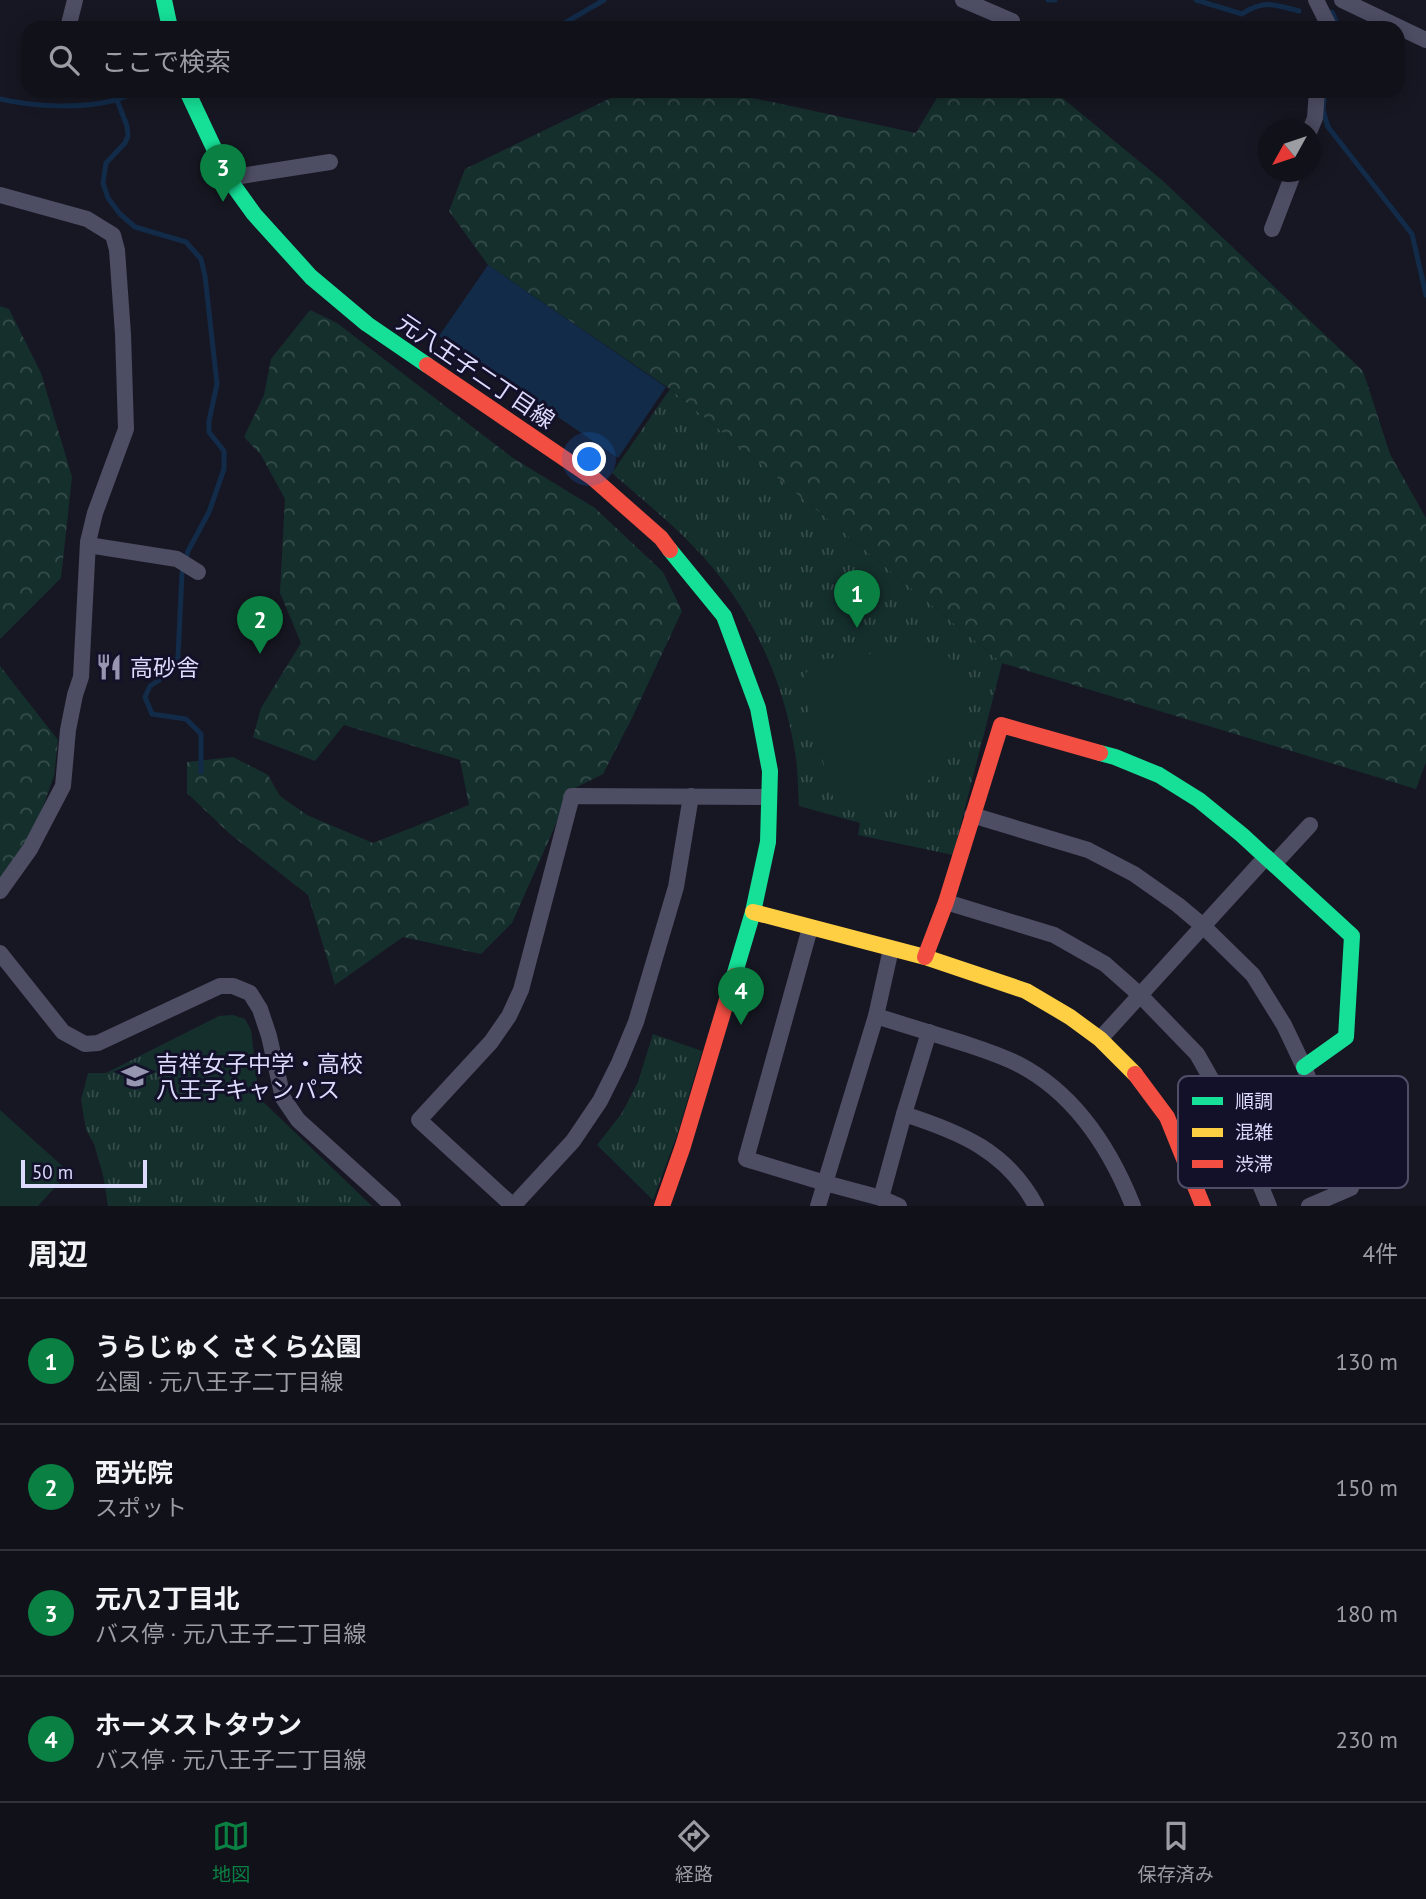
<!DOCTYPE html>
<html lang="ja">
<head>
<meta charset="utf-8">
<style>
	body { margin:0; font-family:"PT Sans","Noto Sans JP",sans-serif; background:#1e1f27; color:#f1f3f6 }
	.compass { position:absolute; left:1258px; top:119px; width:63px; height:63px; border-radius:50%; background:#11111a; box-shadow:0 4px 18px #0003; rotate:230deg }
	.scale { position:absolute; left:21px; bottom:18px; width:126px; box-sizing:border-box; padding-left:7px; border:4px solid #dcdbfe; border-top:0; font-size:19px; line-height:24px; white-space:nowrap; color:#dcdbfe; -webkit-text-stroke:5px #131129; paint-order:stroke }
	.you { position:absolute; left:590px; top:460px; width:24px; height:24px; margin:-18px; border:5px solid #fff; border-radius:50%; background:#1a73e8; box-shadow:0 0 0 10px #1a73e833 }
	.badge { display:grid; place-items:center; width:46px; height:46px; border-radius:50%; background:#0b8043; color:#fff; font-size:23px; font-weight:700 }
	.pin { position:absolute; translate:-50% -58px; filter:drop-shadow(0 2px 4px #0008) }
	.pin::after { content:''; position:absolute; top:37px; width:24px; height:21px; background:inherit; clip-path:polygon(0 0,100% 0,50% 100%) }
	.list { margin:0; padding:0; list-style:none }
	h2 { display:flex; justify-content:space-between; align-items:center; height:91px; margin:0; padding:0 28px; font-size:30px }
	h2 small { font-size:23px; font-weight:400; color:#9c9da2 }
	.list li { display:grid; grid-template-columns:46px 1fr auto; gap:21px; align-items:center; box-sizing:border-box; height:126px; padding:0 28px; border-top:2px solid #303139 }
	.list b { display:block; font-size:26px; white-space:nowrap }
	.list p { margin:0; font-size:23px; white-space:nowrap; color:#9c9da2 }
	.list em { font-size:23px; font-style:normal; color:#9c9da2 }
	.icon { flex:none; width:38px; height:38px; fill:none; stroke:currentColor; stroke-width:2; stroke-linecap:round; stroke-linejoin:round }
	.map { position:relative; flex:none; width:1426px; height:1206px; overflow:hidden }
	.search { position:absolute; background:#11111a; box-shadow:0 4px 18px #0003; left:21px; right:21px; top:21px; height:77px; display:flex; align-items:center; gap:18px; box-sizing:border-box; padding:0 24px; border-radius:21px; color:#9c9da2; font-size:26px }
	.sheet { height:595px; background:#11111a }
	nav { display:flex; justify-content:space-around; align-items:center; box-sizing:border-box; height:98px; border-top:2px solid #303139; background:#11111a; font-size:19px; color:#9c9da2 }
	nav a { display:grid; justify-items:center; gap:4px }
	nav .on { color:#0b8043 }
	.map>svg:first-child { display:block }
	.grass { fill:url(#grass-tufts) }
	.forest { fill:url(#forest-crowns) }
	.pitch { fill:#152f2d }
	.water { fill:#122b49 }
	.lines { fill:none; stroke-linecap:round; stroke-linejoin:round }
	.stream { stroke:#122b49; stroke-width:5 }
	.street { stroke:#4d4d64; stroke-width:16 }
	.fast { stroke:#16e098; stroke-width:16 }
	.slow { stroke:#ffcf43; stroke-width:16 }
	.jam { stroke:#f24e42; stroke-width:16 }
	.labels { text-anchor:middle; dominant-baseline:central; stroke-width:6; stroke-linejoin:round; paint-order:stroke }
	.street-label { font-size:23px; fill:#dcdbfe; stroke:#131129 }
	.poi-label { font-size:23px; fill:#dcdbfe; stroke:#131129; text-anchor:start }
	.key { fill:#131129; stroke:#4f4e69; stroke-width:2 }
	.key-label { font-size:19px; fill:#dcdbfe }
</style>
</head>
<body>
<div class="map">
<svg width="1426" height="1206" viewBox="0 0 1426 1206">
	<defs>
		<pattern id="grass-tufts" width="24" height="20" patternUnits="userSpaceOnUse" patternTransform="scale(1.75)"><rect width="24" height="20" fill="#152f2d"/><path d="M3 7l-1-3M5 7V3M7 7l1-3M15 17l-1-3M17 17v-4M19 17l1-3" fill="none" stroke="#364d4c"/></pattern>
		<pattern id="forest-crowns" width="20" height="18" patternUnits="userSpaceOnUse" patternTransform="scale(1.75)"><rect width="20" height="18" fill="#152f2d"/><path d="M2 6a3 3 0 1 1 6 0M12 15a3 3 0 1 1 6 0" fill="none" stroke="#364d4c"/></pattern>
	</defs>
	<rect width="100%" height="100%" fill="#171723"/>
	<g class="grass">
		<path d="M670,389l332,274 -49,192 -95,-20 2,-12 -61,-17c-1,-16 -1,-32 -3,-48 -12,-79 -47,-156 -104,-213 -25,-26 -53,-48 -80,-72z"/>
		<path d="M233,1015l12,4 6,11 8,68 113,108h-264l-5,-31 -9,-31 -8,-14 -5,-30 7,-27h18l113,-57z"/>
		<path d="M653,1034l49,17 -25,84 -24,65 -56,-55 25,-32 16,-31z"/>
	</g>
	<g class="forest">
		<path d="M625,91h90l62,12 139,30 25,-42h113l109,90 200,190 27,83 36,64v244l-10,27 -414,-126 -332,-274 -182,-124 -39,-54 16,-42z"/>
		<path d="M0,306l9,3 32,64 31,104 -11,101 -61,61z"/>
		<path d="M310,310l27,13 176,135 82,50 68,64 19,39 -50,107 -29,56 -32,16 -59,133 -31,31 -78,-17 -68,48 -27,-90 -78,-61 -43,-41v-31l46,-5 35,18 12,21 27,19 66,28 96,-38 -9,-45 -116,-35 -29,36 -62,-24 8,-29 40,-65 -21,-50 5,-94 -24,-44 -17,-18 20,-42 7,-36z"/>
		<path d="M0,666l58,74 -4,36 -24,67 -30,36z"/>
	</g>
	<g class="pitch">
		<path d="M926,647c26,6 27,11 33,36 5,25 4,51 -11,73 -7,12 -18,24 -29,32 -15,10 -67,29 -82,14 -2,-1 -5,-7 -5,-9l-30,-106c1,-15 10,-23 23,-28z"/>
		<path d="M227,1018c11,2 15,5 20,15l6,65 -61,23 -28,-74 51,-26z"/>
		<path d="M0,1110l69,62 -31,34h-38z"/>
	</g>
	<path class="water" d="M488,265l178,122 -48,71 -179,-122z"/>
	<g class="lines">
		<g class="stream">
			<path d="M1048,0h7"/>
			<path d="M1196,0l46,14c21,-14 33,-10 57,-3"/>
			<path d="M1332,12l7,16"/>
			<path d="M556,28l48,-28"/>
			<path d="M1325,91l-2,19 5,17 84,107 14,61"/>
			<path d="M0,99c34,8 82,10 116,1 7,-2 14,-6 20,-9"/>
			<path d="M117,100l10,26 1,10 -3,7 -19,20 -3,20 5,15 12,16 15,13 51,15 15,17 4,17 12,108 -8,37v11l15,19v18l-15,43 -21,39 -6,22 -4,84 -9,17 -19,12 -5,11 7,17 34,5 15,15v38"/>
		</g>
		<g class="street">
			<path d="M963,0l49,21"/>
			<path d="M1316,0l14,28"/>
			<path d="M1342,0l84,40"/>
			<path d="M68,28l7,-28"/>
			<path d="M1310,130l5,-12 2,-27"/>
			<path d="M228,178l102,-16"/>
			<path d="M0,195l87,24 26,16 4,15 6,84 3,95 -31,84 -7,29 -7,135 -6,18 -7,35 -5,56 -33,63 -30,42"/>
			<path d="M1272,229l22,-57"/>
			<path d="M88,545l89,14 21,13"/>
			<path d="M972,815l116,35 46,24 44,31 25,21 50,49 31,50 20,42 47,121 -42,18"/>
			<path d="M1274,864l36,-39"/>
			<path d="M946,902l108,33 51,29 35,31 57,59 33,58 39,94"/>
			<path d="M810,928l-64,231 79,24 56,15 18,8"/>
			<path d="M0,953l63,79 22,12 13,-1 122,-57h13l17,7 10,16 9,27 14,62 15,22 95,86"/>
			<path d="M876,1016c29,9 58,18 87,27 18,6 37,12 55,21 56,29 92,84 115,142"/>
			<path d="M1100,1039l166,-182"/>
			<path d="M904,1114l25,-82"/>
			<path d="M881,1198l23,-84c56,18 103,37 132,92"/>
			<path d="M513,1206l-94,-86 72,-78 18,-26 12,-26 51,-194 197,1"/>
			<path d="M513,1206l60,-65 27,-40 19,-38 17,-41 40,-135 15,-91"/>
			<path d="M818,1206l58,-190 15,-67"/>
		</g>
		<g class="fast">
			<path d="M164,0l6,28"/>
			<path d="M187,91l41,87 26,36 57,63 56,47 60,41"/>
			<path d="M670,550l54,66 34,92 12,63 -2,71 -15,70 -19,64"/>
			<path d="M1100,753l15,4 44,18 40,25 43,35 110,101 -6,101 -42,30"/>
		</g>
		<path class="slow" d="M753,912l172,45 101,34 44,26 30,22 35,35"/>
		<g class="jam">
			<path d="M427,365l166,113 68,60 9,12"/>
			<path d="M925,957l21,-55 55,-177 99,28"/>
			<path d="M1135,1074l32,43 36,89"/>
			<path d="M662,1206l21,-60 51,-170"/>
		</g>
	</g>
	<defs>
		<g id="restaurant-bare" transform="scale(2.1)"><path d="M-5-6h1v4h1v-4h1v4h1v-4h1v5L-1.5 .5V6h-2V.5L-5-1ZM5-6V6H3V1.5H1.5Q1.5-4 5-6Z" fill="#9796b1" stroke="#131129" stroke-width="2.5" paint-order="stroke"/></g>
		<g id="school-bare" transform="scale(2.1)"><path d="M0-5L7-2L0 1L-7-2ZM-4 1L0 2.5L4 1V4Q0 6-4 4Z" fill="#9796b1" stroke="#131129" stroke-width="2.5" paint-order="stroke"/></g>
	</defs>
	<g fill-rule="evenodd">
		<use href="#restaurant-bare" x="109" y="667"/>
		<use href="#school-bare" x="135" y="1076"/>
	</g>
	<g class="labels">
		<g class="street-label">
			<text transform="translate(476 371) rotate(34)">元八王子二丁目線</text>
		</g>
		<g class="poi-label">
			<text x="130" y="667">高砂舎</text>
			<text x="156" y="1063">吉祥女子中学・高校<tspan x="156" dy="26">八王子キャンパス</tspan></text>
		</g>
	</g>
	<rect x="1178" y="1076" width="230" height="112" rx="10" class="key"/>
	<rect x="1192" y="1097" width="31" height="8" fill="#16e098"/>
	<rect x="1192" y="1128" width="31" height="9" fill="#ffcf43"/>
	<rect x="1192" y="1160" width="31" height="8" fill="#f24e42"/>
	<g class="key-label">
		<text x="1235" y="1108">順調</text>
		<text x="1235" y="1139">混雑</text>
		<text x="1235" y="1171">渋滞</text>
	</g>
</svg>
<svg class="compass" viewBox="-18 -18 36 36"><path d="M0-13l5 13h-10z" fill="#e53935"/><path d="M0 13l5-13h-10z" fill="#9c9da2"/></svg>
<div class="scale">50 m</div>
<div class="you"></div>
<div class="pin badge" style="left:857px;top:628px">1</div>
<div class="pin badge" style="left:260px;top:654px">2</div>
<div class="pin badge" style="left:223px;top:202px">3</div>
<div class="pin badge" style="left:741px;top:1025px">4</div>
<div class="search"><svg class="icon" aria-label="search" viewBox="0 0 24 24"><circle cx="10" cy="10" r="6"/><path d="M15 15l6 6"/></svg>ここで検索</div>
</div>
<section class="sheet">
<h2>周辺<small>4件</small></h2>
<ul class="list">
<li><span class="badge">1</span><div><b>うらじゅく さくら公園</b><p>公園 · 元八王子二丁目線</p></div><em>130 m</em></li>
<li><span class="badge">2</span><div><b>西光院</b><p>スポット</p></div><em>150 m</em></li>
<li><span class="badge">3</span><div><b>元八2丁目北</b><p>バス停 · 元八王子二丁目線</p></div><em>180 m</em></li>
<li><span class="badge">4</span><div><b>ホーメストタウン</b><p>バス停 · 元八王子二丁目線</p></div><em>230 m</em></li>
</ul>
</section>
<nav>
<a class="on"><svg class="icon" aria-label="map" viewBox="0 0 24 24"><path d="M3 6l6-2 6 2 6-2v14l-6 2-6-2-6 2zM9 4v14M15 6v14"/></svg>地図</a>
<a><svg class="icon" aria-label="directions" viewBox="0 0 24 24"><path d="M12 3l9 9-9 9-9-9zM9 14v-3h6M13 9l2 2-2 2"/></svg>経路</a>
<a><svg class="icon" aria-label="saved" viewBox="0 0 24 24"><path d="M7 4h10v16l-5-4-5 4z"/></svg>保存済み</a>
</nav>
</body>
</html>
